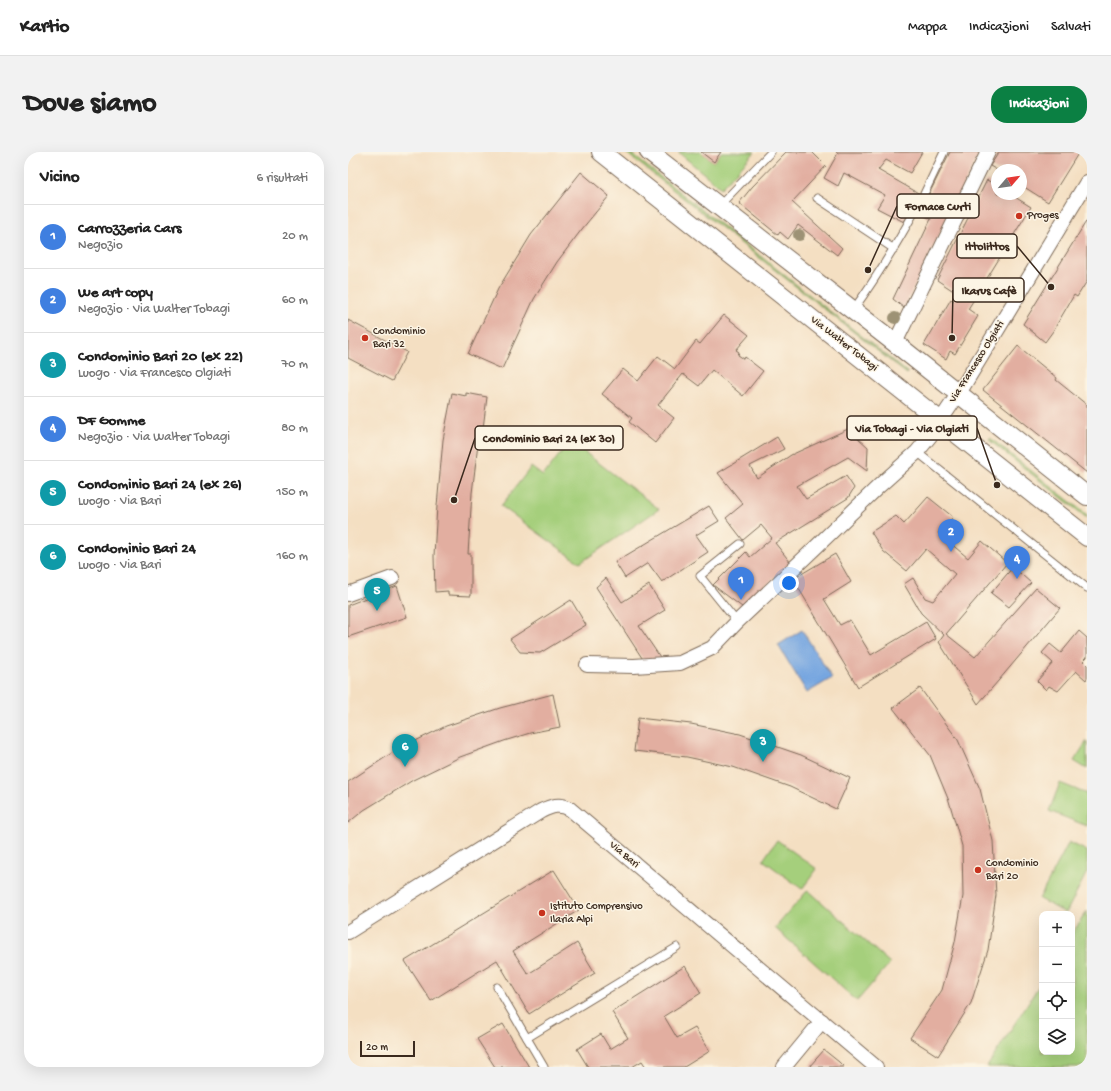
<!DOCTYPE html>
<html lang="it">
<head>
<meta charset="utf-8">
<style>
	body { margin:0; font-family:"Gochi Hand",sans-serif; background:#f2f2f2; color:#222 }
	.controls { position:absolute; right:12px; bottom:12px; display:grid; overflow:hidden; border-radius:8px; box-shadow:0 4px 16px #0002 }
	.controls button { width:36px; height:36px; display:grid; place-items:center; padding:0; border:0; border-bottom:1px solid #e0e0e0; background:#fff; color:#222; font:20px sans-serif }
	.compass { position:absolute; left:643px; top:12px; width:36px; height:36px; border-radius:50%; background:#fff; box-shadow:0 4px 16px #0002; rotate:61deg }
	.scale { position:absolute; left:12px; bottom:10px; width:55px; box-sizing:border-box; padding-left:4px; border:2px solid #3b2a1e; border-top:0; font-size:11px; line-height:14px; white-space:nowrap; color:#3b2a1e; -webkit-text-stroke:3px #fcf5e5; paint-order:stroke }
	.you { position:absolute; left:441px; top:431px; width:14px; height:14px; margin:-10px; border:3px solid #fff; border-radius:50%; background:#1a73e8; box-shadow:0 0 0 6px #1a73e833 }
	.badge { display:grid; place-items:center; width:26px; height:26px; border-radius:50%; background:#0b8043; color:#fff; font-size:13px; font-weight:700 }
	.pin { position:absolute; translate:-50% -33px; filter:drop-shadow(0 1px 2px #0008) }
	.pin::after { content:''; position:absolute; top:21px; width:14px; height:12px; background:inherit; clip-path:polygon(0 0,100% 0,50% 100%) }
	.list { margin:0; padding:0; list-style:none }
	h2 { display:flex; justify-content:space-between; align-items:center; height:52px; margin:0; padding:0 16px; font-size:17px }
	h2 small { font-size:13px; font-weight:400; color:#767676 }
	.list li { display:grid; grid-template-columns:26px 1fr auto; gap:12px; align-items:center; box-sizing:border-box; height:64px; padding:0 16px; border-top:1px solid #e0e0e0 }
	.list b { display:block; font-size:15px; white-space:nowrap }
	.list p { margin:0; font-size:13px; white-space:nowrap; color:#767676 }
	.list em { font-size:13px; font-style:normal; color:#767676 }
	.icon { flex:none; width:22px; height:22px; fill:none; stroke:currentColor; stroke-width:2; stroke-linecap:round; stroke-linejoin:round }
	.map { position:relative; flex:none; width:739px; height:915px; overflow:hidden; border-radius:16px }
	header { display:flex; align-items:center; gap:24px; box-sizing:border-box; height:56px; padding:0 20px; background:#fff; border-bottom:1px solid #e0e0e0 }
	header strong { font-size:19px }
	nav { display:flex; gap:22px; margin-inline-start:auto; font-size:14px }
	.intro { display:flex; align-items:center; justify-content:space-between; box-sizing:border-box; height:96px; padding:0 24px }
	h1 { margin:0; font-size:28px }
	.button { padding:10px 18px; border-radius:16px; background:#0b8043; color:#fff; font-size:14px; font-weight:700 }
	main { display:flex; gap:24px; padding:0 24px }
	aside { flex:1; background:#fff; border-radius:16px; box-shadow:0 4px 16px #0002 }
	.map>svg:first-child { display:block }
	.green { fill:#a5cf7b; stroke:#707c4c }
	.water { fill:#76a6e0; stroke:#58687f }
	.building { fill:#e2aea0 }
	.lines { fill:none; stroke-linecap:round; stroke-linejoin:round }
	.service-casing { stroke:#7c6957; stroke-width:9 }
	.minor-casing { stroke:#7c6957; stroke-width:16 }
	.tertiary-casing { stroke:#7c6957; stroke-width:20 }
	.service { stroke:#fff; stroke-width:7 }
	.minor { stroke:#fff; stroke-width:14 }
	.tertiary { stroke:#fff; stroke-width:18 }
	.tree { fill:#9d9274 }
	.poi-dot { fill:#c8321e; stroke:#fcf5e5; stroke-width:1.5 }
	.labels { text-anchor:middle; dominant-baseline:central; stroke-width:3; stroke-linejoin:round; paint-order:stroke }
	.poi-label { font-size:11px; fill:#3b2a1e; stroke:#fcf5e5; text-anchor:start }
	.street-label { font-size:11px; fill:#3b2a1e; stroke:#fcf5e5 }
	.leader { fill:none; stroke:#3b2a1e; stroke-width:1.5 }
	.callout-dot { fill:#3b2a1e; stroke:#fcf5e5; stroke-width:1.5 }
	.callout { fill:#fcf5e5; stroke:#3b2a1e; stroke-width:1.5 }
	.callout-label { font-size:12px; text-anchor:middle; font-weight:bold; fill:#3b2a1e }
</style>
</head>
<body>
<header>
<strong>Kartio</strong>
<nav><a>Mappa</a><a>Indicazioni</a><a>Salvati</a></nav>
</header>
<div class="intro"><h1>Dove siamo</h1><a class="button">Indicazioni</a></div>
<main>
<aside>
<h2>Vicino<small>6 risultati</small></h2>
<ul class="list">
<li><span class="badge" style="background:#3f7fe0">1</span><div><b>Carrozzeria Cars</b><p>Negozio</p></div><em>20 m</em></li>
<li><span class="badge" style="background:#3f7fe0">2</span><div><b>We art copy</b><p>Negozio · Via Walter Tobagi</p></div><em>60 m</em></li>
<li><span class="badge" style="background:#0f9aa8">3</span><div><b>Condominio Bari 20 (ex 22)</b><p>Luogo · Via Francesco Olgiati</p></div><em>70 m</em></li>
<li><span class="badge" style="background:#3f7fe0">4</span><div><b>DF Gomme</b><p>Negozio · Via Walter Tobagi</p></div><em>80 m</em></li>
<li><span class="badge" style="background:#0f9aa8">5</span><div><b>Condominio Bari 24 (ex 26)</b><p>Luogo · Via Bari</p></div><em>150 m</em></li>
<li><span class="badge" style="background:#0f9aa8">6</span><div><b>Condominio Bari 24</b><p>Luogo · Via Bari</p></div><em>160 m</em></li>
</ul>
</aside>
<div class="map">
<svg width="739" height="915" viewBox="0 0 739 915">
	<rect width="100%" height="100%" fill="#fcf5e5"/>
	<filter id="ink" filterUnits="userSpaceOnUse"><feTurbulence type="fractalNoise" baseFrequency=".025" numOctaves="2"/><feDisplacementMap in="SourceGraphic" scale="8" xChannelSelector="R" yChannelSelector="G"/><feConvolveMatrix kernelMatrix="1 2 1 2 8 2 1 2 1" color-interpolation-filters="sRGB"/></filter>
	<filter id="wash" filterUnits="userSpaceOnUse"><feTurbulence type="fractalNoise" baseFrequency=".012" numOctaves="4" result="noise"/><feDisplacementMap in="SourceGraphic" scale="16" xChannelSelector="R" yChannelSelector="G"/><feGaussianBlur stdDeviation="0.9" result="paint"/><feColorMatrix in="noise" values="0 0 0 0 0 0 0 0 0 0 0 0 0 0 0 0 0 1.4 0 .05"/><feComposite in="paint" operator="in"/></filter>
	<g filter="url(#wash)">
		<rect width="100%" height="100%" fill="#f4dfc2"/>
		<g class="green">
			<path d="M277,0h4l279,221 -1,1z"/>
			<path d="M330,0h23l13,10 7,-10h34l-34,36z"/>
			<path d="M642,286l97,77v3l-98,-78z"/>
			<path d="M222,289l89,68 -79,54 -79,-57 30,-39 12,9z"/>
			<path d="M739,589v28l-13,-8z"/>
			<path d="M712,631l27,11v32l-38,-15z"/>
			<path d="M429,688l40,29 -15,20 -39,-29z"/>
			<path d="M721,690l18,9v21l-21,41 -27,-14z"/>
			<path d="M460,738l82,73 -33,38 -82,-73z"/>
			<path d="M739,759v156h-100l55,-86v71h30v-118z"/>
		</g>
		<path class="water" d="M454,478l30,48 -25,15 -29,-48z"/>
		<g id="blocks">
			<g class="building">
				<path d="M353,0h20l-7,10z"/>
				<path d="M438,0h26l14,14 -34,36 50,46 -5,7 -39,-30 -10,14 -8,-7 -2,3 -39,-32 13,-16z"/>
				<path d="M488,0h86l-12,21 -24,-13 -8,10 49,28 23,-46h30l-76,156 -11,-9 38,-80 -20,-10 -7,13 -27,-14 8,-13 -41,-22 -6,13 -14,-8 14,-25z"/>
				<path d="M651,0h80l-31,50 -27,-17v-15h-24l-7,-4z"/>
				<path d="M233,20l28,24 -27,33 -25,33 -23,37 -32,70 -34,-15 30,-65 33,-54z"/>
				<path d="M639,28l10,6v8h13l21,13 -63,102 10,7 -23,38 -5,-3 -4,8 -22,-14 27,-46 2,2 5,-7 -21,-14z"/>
				<path d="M739,68v61l-10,16 -3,-2 -21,36 -8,11 -22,-18z"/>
				<path d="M376,163l25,20 -13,15 3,2 -1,3 6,4 1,-2 18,14 -20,25 -31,-26 -13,16 -16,-12 -25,31 16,13 -19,25 -26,-21 3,-4 -30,-24 21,-25 15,12 20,-25 17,13 21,-28 4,3z"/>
				<path d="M0,168l59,32 -15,29 -44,-23z"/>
				<path d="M670,194l39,32 -1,2 31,25v68l-104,-83z"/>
				<path d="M104,241l14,3v-3l21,4 -5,39h-3l-7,57 -4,61h3v42l-23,-1v-4l-13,1 -1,-36 3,-50 6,-66z"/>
				<path d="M500,277l20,18 -1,24 -19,-14 -51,29 9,13 40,-23 8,12 -6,10 -73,45 16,20 -49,44 -29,-22 33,-33 4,5 22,-19 -11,-13 -18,15 -17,-22 17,-14 -25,-31 59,-36 7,12 -34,17 7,12 34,-23z"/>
				<path d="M580,345l25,20 -15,16 30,25 14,-17 25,22 -61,71 29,23 61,-69 24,20 -61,72 -21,24 -39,-62 5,-7 -23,-22 -17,-29 9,-6 12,20 8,3 22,-27 -29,-25 -19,22 -24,-20 -12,-19 25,-16 8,8z"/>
				<path d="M361,354l10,15 -23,14 12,17 -46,30 -14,-19 -23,15 -10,-16z"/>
				<path d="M487,402l16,28 -27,17 16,26 10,-5 21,35 55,-33 10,17 -78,48 -65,-108z"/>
				<path d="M665,415l18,16 -22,24 -18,-14z"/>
				<path d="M258,426l16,24 27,-17 16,25 -26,16 23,34 -18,1 -48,-74z"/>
				<path d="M49,434l10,31 -59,20v-32z"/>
				<path d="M223,448l15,25 -46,28 -20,-1 -10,-13z"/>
				<path d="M731,479l8,7v19l-4,4 4,4v13l-1,2 -10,-9 -18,20 -9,-5 -3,4 -9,-9 16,-18 -11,-10 8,-9 11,9z"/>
				<path d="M572,536l38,52 22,49 13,52 3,54 -8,55 -17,53 -33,53 -28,-18 32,-48 13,-48 8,-46 -1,-50 -13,-45 -19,-46 -37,-47z"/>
				<path d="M205,542l7,33 -30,6 -26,8 -44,16 -47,23 -49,30 -16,13v-41l47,-31 51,-25 54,-18z"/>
				<path d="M290,566l53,6 49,10 61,21 49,23 -14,31 -46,-22 -57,-20 -46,-10 -53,-6z"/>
				<path d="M206,718l25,40 -66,41 15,23 49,-31 18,30 -66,41 -32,-54 -66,41 -26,-40z"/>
				<path d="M337,814l16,27 -37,23 13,22 18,-10 15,23 -26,16h-38l-4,-6 -10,6h-44l-11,-18 24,-15 9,15 18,-11 -16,-26z"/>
				<path d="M155,872l26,43h-34l-18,-28z"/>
				<path d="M476,898l15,12 5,5h-35z"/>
			</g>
		</g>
	</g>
	<g filter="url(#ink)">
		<use href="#blocks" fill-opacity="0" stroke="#7c6957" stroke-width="1"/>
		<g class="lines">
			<g class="service-casing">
				<g id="service">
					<path d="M575,44l21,-44"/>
					<path d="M469,46l77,51"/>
					<path d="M371,54l52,-54"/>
					<path d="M505,158c23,-31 43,-65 62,-99"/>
					<path d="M569,300l170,136"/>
					<path d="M389,470l-37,-46 40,-32"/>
					<path d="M149,835l47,80"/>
					<path d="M179,886l150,-91"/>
				</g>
			</g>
			<g class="minor-casing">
				<g id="minor">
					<path d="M547,191l93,-191"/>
					<path d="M0,442l44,-16"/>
					<path d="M239,513l47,1 46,-3 32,-15 25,-26 80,-76 62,-60 38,-34 13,-16 29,-43 128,-211"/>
					<path d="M0,780l193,-121c10,-5 19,-8 29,-2l306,258"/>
					<path d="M436,915l38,-46"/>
				</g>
			</g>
			<g class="tertiary-casing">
				<g id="tertiary">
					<path d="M253,0l486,385"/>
					<path d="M301,0l246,191 192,153"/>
				</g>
			</g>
			<use href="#service" class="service"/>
			<use href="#minor" class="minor"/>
			<use href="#tertiary" class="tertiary"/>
		</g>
		<g class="tree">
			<circle cx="451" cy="83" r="6"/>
			<circle cx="547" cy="166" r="6"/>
		</g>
	</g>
	<g class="poi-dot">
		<circle cx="671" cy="64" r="4"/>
		<circle cx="17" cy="186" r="4"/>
		<circle cx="630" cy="718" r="4"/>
		<circle cx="194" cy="761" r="4"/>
	</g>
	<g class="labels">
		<g class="poi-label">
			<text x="679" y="64">Proges</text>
			<text x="25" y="180">Condominio<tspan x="25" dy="13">Bari 32</tspan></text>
			<text x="638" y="712">Condominio<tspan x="638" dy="13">Bari 20</tspan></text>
			<text x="202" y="755">Istituto Comprensivo<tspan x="202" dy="13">Ilaria Alpi</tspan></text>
		</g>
		<g class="street-label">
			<text transform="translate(496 192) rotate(38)">Via Walter Tobagi</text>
			<text transform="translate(629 210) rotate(-58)">Via Francesco Olgiati</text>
			<text transform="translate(276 703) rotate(40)">Via Bari</text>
		</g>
	</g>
	<path class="leader" d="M520 118L549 54M703 135L669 94M604 186L605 138M649 333L629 276M106 348L127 286"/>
	<g class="callout-dot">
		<circle cx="520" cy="118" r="4"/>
		<circle cx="703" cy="135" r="4"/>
		<circle cx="604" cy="186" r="4"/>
		<circle cx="649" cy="333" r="4"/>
		<circle cx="106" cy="348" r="4"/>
	</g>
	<g class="callout">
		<rect x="549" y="42" width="82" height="24" rx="4"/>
		<rect x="609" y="82" width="60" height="24" rx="4"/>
		<rect x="605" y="126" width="71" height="24" rx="4"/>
		<rect x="499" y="264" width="130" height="24" rx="4"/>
		<rect x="127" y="274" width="148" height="24" rx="4"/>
	</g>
	<g class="callout-label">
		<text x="590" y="58">Fornace Curti</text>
		<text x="639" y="98">Ittolittos</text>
		<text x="641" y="142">Ikarus Cafè</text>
		<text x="564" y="280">Via Tobagi - Via Olgiati</text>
		<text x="201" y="290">Condominio Bari 24 (ex 30)</text>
	</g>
</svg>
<div class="controls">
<button>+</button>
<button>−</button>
<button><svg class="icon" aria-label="locate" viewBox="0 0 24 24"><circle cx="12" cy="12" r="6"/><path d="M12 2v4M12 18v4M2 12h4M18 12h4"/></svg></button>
<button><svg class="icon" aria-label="layers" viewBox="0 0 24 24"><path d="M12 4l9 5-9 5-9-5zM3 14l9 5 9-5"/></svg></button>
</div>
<svg class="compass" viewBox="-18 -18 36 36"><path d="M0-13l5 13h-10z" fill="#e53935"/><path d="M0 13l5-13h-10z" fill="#767676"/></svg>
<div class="scale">20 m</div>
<div class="you"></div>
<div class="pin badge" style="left:393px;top:448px;background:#3f7fe0">1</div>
<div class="pin badge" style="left:603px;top:400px;background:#3f7fe0">2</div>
<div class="pin badge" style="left:415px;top:610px;background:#0f9aa8">3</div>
<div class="pin badge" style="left:669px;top:427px;background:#3f7fe0">4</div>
<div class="pin badge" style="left:29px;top:459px;background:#0f9aa8">5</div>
<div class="pin badge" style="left:57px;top:615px;background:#0f9aa8">6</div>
</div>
</main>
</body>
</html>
